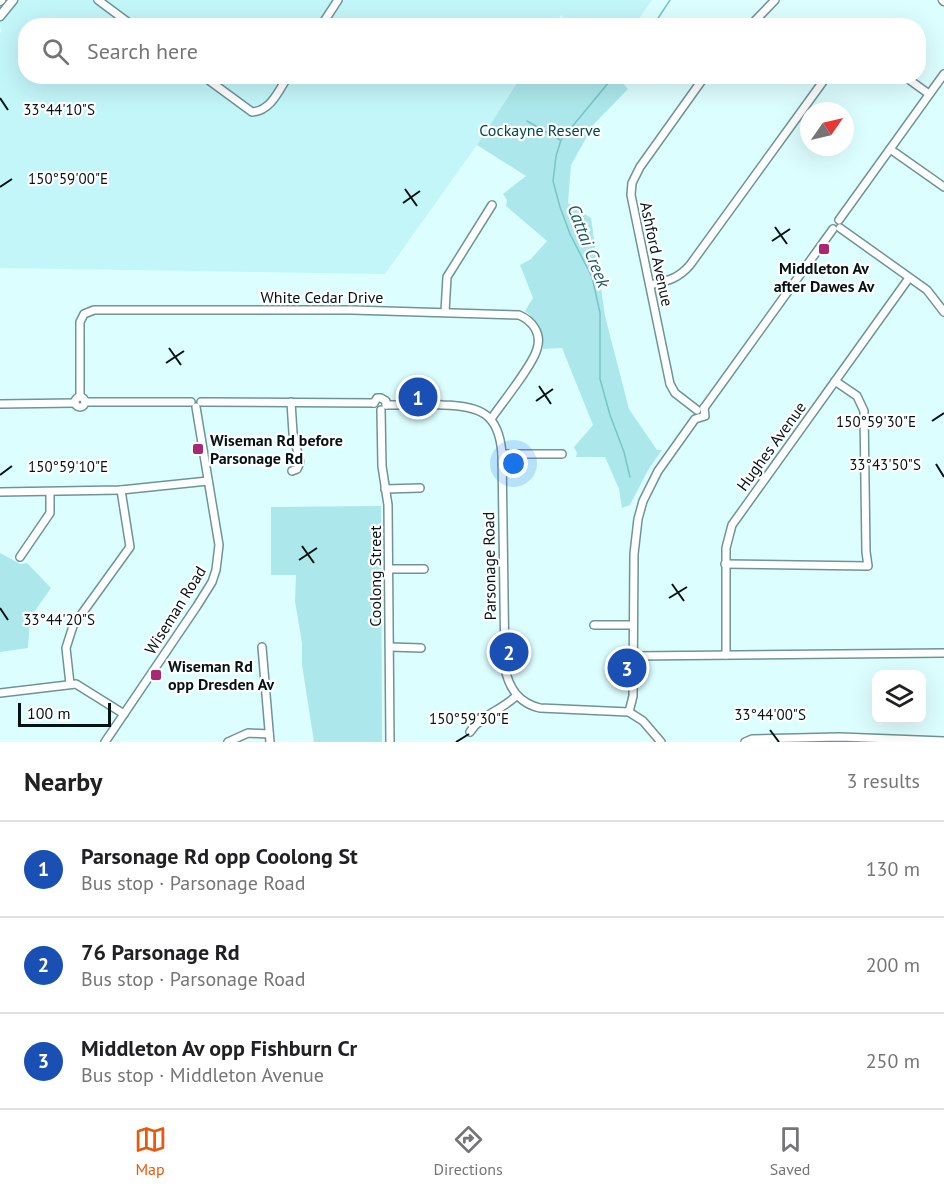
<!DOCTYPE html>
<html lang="en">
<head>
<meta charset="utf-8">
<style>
	body { margin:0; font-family:"PT Sans",sans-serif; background:#f2f2f2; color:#202124 }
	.controls { position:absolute; right:18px; bottom:18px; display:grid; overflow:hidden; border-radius:12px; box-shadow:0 6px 24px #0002 }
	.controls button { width:54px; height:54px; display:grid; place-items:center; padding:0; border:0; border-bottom:2px solid #e0e0e0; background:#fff; color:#202124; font:30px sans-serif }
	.compass { position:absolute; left:800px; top:102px; width:54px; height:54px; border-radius:50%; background:#fff; box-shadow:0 6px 24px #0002; rotate:56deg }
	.scale { position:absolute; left:18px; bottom:15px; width:93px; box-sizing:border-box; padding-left:6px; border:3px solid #051314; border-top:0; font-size:16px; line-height:21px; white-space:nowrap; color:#051314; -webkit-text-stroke:4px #fff; paint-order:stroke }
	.you { position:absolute; left:514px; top:464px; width:21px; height:21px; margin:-15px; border:4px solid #fff; border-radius:50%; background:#1a73e8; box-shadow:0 0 0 9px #1a73e833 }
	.badge { display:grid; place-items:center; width:39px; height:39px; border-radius:50%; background:#ea580c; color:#fff; font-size:20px; font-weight:700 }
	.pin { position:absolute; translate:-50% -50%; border:3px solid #fff; box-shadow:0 2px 6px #0006 }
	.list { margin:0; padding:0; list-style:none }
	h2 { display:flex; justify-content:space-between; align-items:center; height:78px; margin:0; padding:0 24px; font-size:26px }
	h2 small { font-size:20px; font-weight:400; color:#757577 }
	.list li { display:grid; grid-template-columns:39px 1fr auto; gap:18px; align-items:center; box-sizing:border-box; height:96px; padding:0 24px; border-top:2px solid #e0e0e0 }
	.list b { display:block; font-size:22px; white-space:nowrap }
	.list p { margin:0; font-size:20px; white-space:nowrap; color:#757577 }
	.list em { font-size:20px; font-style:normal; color:#757577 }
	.icon { flex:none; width:33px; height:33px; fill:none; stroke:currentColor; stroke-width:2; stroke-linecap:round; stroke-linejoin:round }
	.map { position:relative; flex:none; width:944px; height:742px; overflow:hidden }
	.search { position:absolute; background:#fff; box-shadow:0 6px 24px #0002; left:18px; right:18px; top:18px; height:66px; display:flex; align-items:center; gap:15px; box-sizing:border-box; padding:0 21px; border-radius:24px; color:#757577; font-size:22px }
	.sheet { height:366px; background:#fff }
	nav { display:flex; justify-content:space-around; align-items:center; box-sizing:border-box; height:84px; border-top:2px solid #e0e0e0; background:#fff; font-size:16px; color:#757577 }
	nav a { display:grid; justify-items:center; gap:3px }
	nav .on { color:#ea580c }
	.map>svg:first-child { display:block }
	.built { fill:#c3f6f9 }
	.green { fill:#ace8eb }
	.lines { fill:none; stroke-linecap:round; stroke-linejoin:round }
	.stream { stroke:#79c4c7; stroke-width:1.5 }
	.minor-casing { stroke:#6e9495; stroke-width:10 }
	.major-casing { stroke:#6e9495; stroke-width:11 }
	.minor { stroke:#fff; stroke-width:7 }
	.major { stroke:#fff; stroke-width:8 }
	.ticks { fill:none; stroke:#051314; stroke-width:2 }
	.poi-dot { fill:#a92773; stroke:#fff; stroke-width:2 }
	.labels { text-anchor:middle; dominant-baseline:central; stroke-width:4.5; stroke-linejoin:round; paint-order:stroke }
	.park-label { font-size:16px; fill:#00474a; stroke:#fff }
	.street-label { font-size:16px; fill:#051314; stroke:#fff }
	.poi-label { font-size:16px; font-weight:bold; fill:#051314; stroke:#fff; text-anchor:start }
	.water-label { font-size:18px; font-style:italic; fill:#1e5c60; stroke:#fff }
	.ticks-label { font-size:15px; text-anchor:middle; fill:#051314; stroke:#fff; stroke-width:4.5; stroke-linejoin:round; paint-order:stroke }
</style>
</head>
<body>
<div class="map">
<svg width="944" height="742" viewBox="0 0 944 742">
	<rect width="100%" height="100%" fill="#ddfeff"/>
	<path class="built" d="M0,0h652l-18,26 -63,-1 -10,-10 -7,11h-528v50l495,1 -44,68 -92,129 -385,-6v-235l2,-2 -2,-4z"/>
	<g class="green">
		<path d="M521,77h96l11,12 -34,35 -23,41 -3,38 23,15 14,98 24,93 28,41h5l-14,20 -18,35 -8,3 -3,-19 -14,-32h-29l1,-4 -3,-6 19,-22 -31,-77 -19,1c-1,-16 -5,-28 -18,-38l8,-13 -13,-33 11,-6 16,-18 -41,-35 1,-6 -4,-6 23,-18 -49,-31z"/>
		<path d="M381,506l1,236h-68l-12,-77v-22l-7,-42 1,-26h-25v-68z"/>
		<path d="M0,553l20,11 7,-1 24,25 -21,30 -2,30 -28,4z"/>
	</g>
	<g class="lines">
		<g class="stream">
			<path d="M653,26l17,-26"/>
			<path d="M614,76l-53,64 -5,16 -3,25 7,26 10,27 22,43 8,36v66l10,36 14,37 6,25"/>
			<path d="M527,121l33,19"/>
		</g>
		<g class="minor-casing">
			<g id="minor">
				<path d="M98,0l35,26"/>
				<path d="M321,26l17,-26"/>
				<path d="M750,26l25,-26"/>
				<path d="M203,76l49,36c19,-1 27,-22 36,-36"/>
				<path d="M904,76l25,18"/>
				<path d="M890,149l54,38"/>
				<path d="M839,220l105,-146"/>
				<path d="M840,228l87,62 17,22"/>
				<path d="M650,285c17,-4 28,-6 40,-20l137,-189"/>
				<path d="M445,312l2,-35 45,-72"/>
				<circle cx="80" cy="402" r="5"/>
				<path d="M80,397v-75l4,-8 10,-4h258l167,5c14,6 23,19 18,34 -4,16 -35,54 -46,70"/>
				<path d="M85,402h106"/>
				<path d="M201,402l173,1"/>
				<path d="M291,402l2,31 7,29 -3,7 -5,2"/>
				<path d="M374,403l3,-5h4l5,3v4"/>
				<path d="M0,404l75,-1"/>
				<path d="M386,405c19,0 38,-1 57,0 37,1 56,8 59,49l3,214c4,21 14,35 35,40l89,4 14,9 18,21"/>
				<path d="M704,408l129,-179"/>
				<path d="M381,410l1,56 6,39 2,237"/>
				<path d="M697,410l-22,-17 -5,-9 -39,-189 1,-12 8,-16 65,-91"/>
				<path d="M502,454h60"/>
				<path d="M385,489l35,-1"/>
				<path d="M0,492l121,-2 87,-9"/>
				<path d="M20,557l30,-44v-21"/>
				<path d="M725,564l143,2 -2,-14 -2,-141 -7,-15 -22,-15"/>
				<path d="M389,569h35"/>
				<path d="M594,625h39"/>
				<path d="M262,647l8,95"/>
				<path d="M390,647l31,1"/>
				<path d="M726,655v-107l6,-23 177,-247"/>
				<path d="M633,656l311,-3"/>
				<path d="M70,684l-4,-36 7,-22 57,-79 -9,-57"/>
				<path d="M0,693l76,-9 48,30"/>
				<path d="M629,712l4,-16 1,-142 4,-35 5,-18 15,-30 37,-52 10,-3 -1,-8"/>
				<path d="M470,732c11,-17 32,-22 46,-36"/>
				<path d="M105,742l92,-136 15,-24 4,-12 3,-25 -23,-138"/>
				<path d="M228,742l20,-9 21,1"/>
				<path d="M745,742l7,-3 88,-2 104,4"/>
			</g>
		</g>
		<g class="major-casing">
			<g id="major">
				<path d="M943,0l1,1"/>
				<path d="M0,1l1,-1"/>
				<path d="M0,16l13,-16"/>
			</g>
		</g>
		<use href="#minor" class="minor"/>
		<use href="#major" class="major"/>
	</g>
	<path class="ticks" d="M0,98l8,12M0,187l12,-8M405,189l12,17M403,203l17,-12M775,227l12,17M772,241l18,-12M169,348l12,17M166,363l18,-12M539,386l12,18M536,401l17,-12M932,421l12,-8M936,464l8,13M0,475l12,-9M302,546l12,17M299,560l18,-12M672,584l12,17M669,598l18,-11M0,608l8,12M770,730l9,12M456,742l13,-8"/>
	<g class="poi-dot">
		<rect x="818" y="243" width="12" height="12" rx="3"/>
		<rect x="192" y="443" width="12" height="12" rx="3"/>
		<rect x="150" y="669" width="12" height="12" rx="3"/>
	</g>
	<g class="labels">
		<g class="park-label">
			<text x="540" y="130">Cockayne Reserve</text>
		</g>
		<g class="street-label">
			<text transform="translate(657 254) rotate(78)">Ashford Avenue</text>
			<text x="322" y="297">White Cedar Drive</text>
			<text transform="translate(771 446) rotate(-54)">Hughes Avenue</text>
			<text transform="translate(489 566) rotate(-91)">Parsonage Road</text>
			<text transform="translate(375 576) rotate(-90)">Coolong Street</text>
			<text transform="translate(175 610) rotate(-58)">Wiseman Road</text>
		</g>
		<g class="poi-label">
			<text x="824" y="268" text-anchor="middle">Middleton Av<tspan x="824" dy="18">after Dawes Av</tspan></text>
			<text x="210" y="440">Wiseman Rd before<tspan x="210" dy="18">Parsonage Rd</tspan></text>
			<text x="168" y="666">Wiseman Rd<tspan x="168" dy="18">opp Dresden Av</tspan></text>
		</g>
		<g class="water-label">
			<text transform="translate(589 246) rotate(69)">Cattai Creek</text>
		</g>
	</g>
	<g class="ticks-label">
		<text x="59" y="115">33°44'10"S</text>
		<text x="68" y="184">150°59'00"E</text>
		<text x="876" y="427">150°59'30"E</text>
		<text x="885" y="470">33°43'50"S</text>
		<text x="68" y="472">150°59'10"E</text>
		<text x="59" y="625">33°44'20"S</text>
		<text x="770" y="720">33°44'00"S</text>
		<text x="469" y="724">150°59'30"E</text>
	</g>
</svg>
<div class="controls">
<button><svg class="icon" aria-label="layers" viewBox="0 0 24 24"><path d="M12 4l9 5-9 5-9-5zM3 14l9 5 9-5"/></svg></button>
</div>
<svg class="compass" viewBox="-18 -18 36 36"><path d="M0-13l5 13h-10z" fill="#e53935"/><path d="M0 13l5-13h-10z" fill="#757577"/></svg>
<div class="scale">100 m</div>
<div class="you"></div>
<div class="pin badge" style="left:418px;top:397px;background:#1a4fb4">1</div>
<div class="pin badge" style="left:509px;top:652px;background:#1a4fb4">2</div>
<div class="pin badge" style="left:627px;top:668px;background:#1a4fb4">3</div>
<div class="search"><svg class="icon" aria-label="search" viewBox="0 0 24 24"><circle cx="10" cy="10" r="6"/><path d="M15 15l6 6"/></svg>Search here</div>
</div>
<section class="sheet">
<h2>Nearby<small>3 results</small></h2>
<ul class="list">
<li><span class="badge" style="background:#1a4fb4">1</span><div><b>Parsonage Rd opp Coolong St</b><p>Bus stop · Parsonage Road</p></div><em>130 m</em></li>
<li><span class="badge" style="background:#1a4fb4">2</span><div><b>76 Parsonage Rd</b><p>Bus stop · Parsonage Road</p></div><em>200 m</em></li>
<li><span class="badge" style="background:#1a4fb4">3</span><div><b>Middleton Av opp Fishburn Cr</b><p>Bus stop · Middleton Avenue</p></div><em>250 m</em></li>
</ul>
</section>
<nav>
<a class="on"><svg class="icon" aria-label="map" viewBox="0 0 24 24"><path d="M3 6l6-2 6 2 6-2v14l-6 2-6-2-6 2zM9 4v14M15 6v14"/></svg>Map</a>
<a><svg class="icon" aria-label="directions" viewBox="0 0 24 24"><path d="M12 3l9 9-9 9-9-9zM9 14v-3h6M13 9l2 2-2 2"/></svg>Directions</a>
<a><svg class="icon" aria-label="saved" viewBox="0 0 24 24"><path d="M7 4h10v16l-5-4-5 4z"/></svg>Saved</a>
</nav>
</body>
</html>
